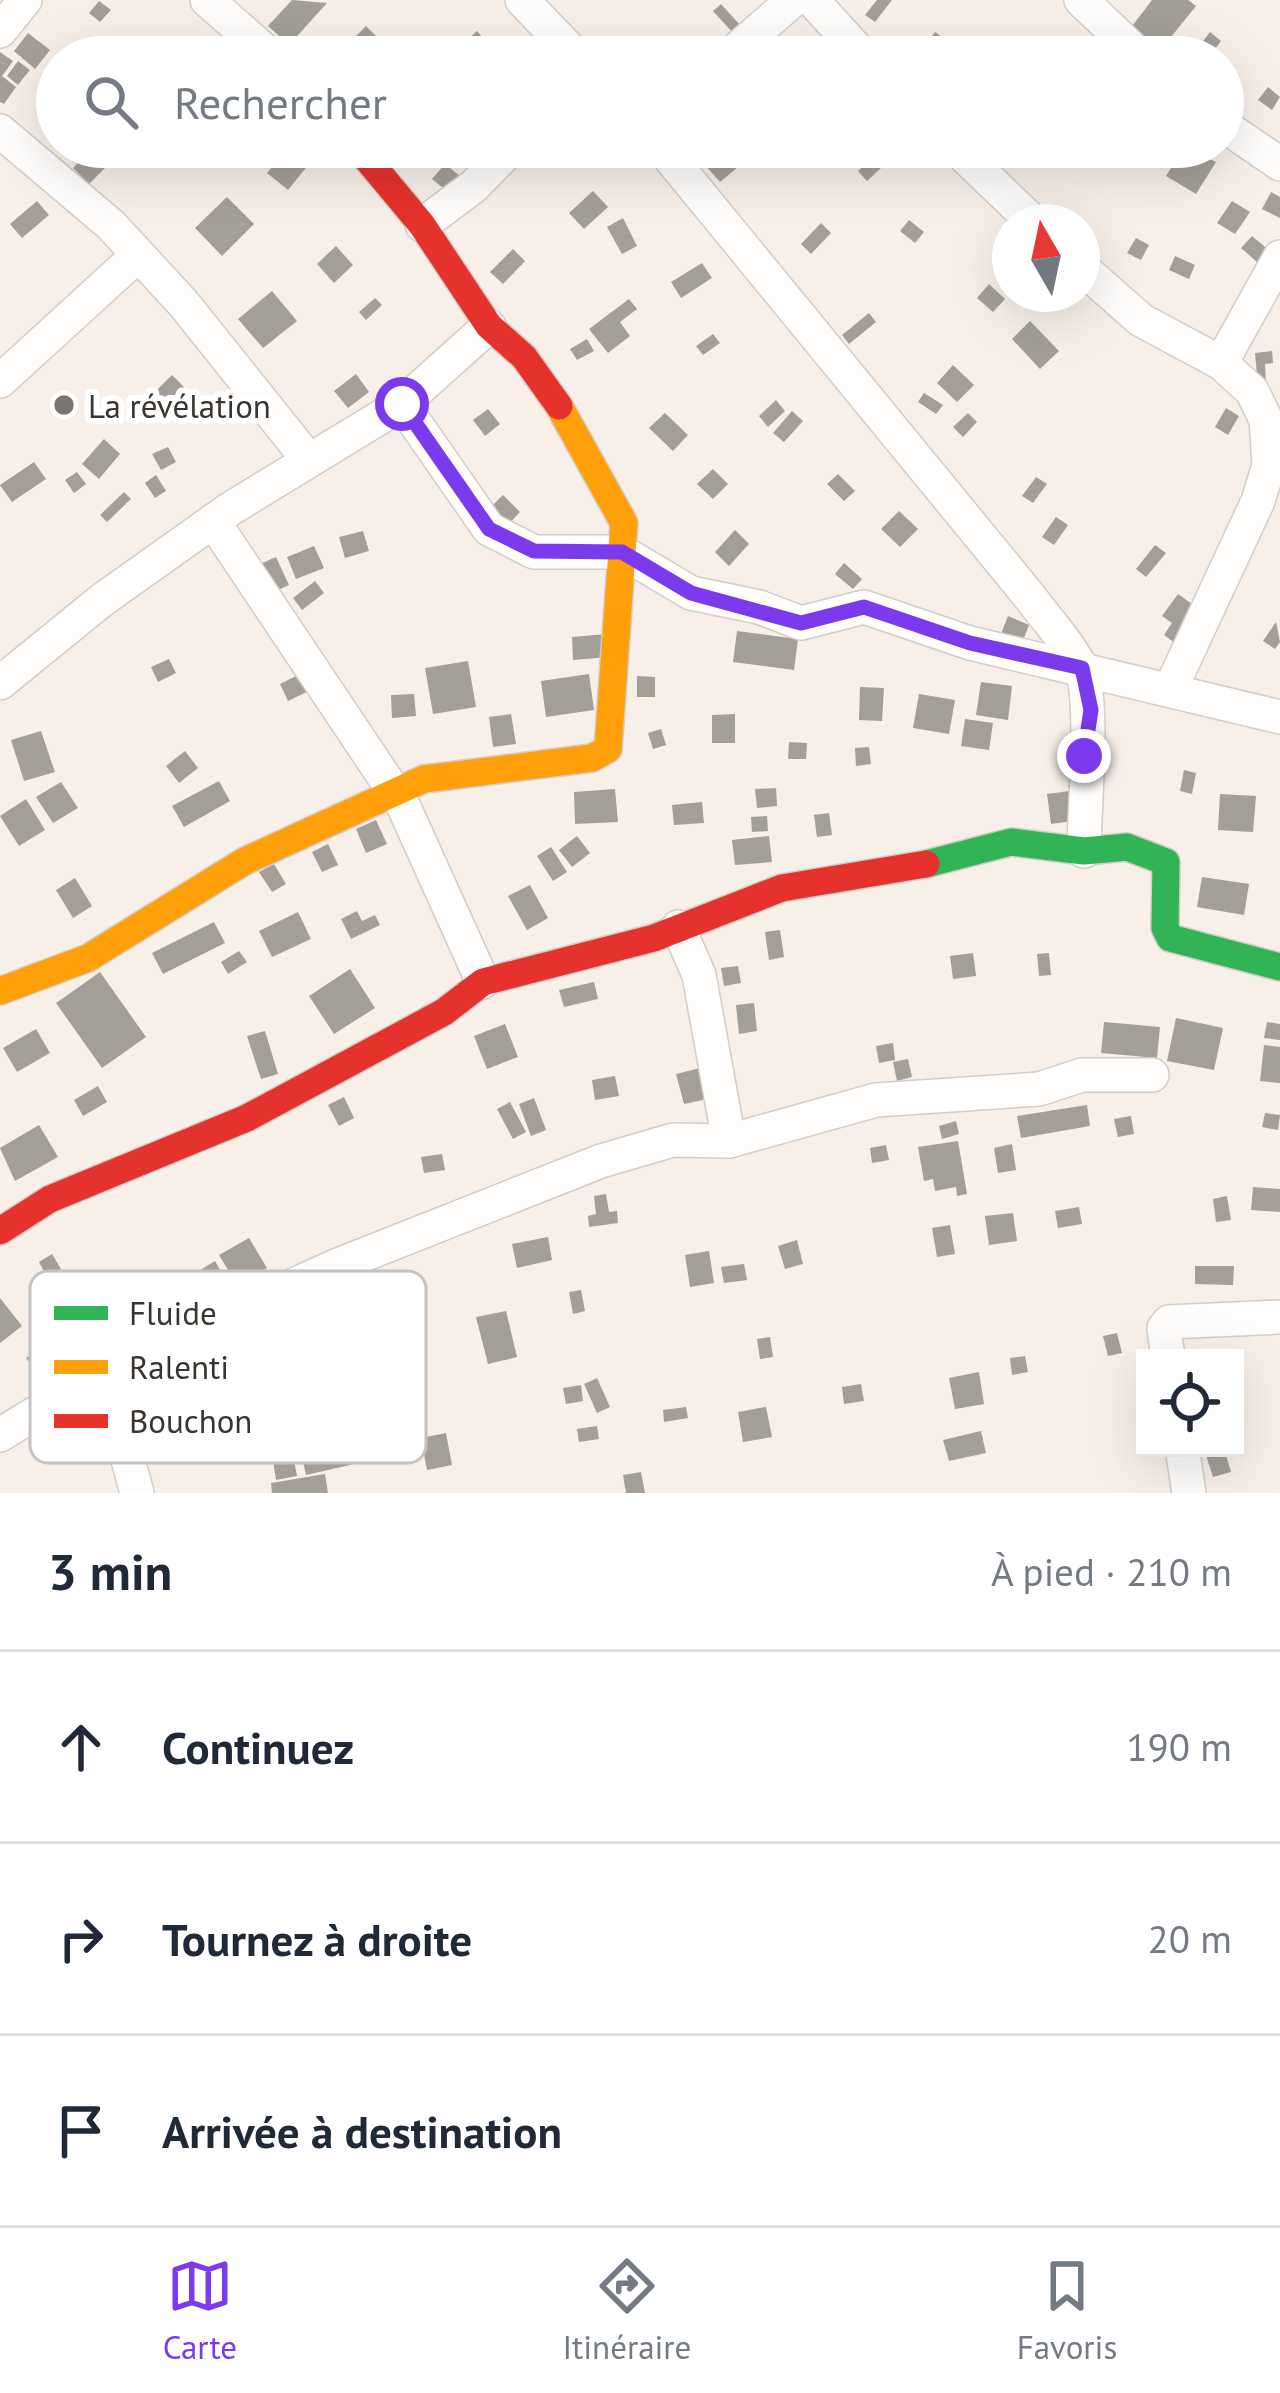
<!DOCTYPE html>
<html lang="fr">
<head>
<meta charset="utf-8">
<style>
	body { margin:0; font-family:"PT Sans",sans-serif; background:#f6f6f7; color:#1f2937 }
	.controls { position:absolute; right:36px; bottom:36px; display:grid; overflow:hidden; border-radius:0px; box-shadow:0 12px 48px #0002 }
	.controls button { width:108px; height:108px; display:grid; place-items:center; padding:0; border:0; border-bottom:3px solid #e0e1e3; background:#fff; color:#1f2937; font:60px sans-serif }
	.compass { position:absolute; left:992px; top:204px; width:108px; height:108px; border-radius:50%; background:#fff; box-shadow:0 12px 48px #0002; rotate:351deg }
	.stop { position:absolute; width:36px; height:36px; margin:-27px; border:9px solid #7c3aed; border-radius:50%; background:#fff }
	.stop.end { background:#7c3aed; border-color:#fff; box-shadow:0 3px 12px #0008 }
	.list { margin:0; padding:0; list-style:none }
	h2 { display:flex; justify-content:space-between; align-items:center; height:156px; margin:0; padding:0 48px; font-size:51px }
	h2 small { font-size:39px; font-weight:400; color:#747a83 }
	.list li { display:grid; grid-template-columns:78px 1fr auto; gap:36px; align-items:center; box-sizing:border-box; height:192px; padding:0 48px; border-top:3px solid #e0e1e3 }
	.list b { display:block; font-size:45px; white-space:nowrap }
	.list em { font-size:39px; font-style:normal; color:#747a83 }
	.icon { flex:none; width:66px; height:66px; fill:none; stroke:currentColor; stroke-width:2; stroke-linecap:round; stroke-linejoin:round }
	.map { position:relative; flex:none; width:1280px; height:1493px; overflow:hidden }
	.search { position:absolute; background:#fff; box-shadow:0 12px 48px #0002; left:36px; right:36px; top:36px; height:132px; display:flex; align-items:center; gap:30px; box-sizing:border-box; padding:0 42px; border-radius:66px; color:#747a83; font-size:45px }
	.sheet { height:732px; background:#fff }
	nav { display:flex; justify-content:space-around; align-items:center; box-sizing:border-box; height:168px; border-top:3px solid #e0e1e3; background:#fff; font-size:33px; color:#747a83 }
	nav a { display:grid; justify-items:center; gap:6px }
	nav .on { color:#7c3aed }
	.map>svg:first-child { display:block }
	.building { fill:#a39e98 }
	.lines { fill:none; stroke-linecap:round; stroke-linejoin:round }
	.street-casing { stroke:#d3cdc7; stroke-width:36 }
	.fast-casing { stroke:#d3cdc7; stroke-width:30 }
	.slow-casing { stroke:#d3cdc7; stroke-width:30 }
	.jam-casing { stroke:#d3cdc7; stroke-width:30 }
	.street { stroke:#fefdfc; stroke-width:33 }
	.fast { stroke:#30b455; stroke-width:27 }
	.slow { stroke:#ff9f0a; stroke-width:27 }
	.jam { stroke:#e5322d; stroke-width:27 }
	.route { stroke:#7c3aed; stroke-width:15 }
	.poi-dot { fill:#7c7570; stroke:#fff; stroke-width:4.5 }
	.labels { text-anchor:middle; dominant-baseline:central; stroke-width:12; stroke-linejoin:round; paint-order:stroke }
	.poi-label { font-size:33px; fill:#39342f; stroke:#fff; text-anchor:start }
	.key { fill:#fff; stroke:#c4c2c1; stroke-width:3 }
	.key-label { font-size:33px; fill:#39342f }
</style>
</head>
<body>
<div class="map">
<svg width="1280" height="1493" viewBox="0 0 1280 1493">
	<rect width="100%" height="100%" fill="#f7efe8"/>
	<g class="building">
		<path d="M292,0l35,3 -38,42 -21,-19z"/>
		<path d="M877,0h15l-17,22 -10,-7z"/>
		<path d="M1152,0h36l8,6 -38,47 -29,-23z"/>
		<path d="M99,1l12,9 -11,12 -11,-9z"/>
		<path d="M721,4l19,21 -8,7 -19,-21z"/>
		<path d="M366,26l16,16 -22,15 -12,-13z"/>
		<path d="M477,31l16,19 -8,7h-20l-8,-8z"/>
		<path d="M935,32l27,19 -4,6h-17l-16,-11z"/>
		<path d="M1210,32l11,9 -12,16h-12l-4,-3z"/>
		<path d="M28,33l22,17 -15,19 -21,-18z"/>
		<path d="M1068,37l11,9 -8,11h-14z"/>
		<path d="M0,52l13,9 -11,15 14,11 -12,17 -4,-2z"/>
		<path d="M18,61l12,9 -12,15 -11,-9z"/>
		<path d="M1268,87l12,10 -8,13 -14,-10z"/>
		<path d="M94,147h14l9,9 -28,28 -16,-16z"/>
		<path d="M289,147l20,17 -21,26 -21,-17z"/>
		<path d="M727,147l29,5 -36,30 -15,-17z"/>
		<path d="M1184,147l32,15 -20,32 -30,-18z"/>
		<path d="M873,157l9,10 -15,14 -9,-10z"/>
		<path d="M445,164l15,12 -13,15 -15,-12z"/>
		<path d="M593,191l15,16 -24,22 -15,-16z"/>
		<path d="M1271,192l9,5v21l-18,-9z"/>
		<path d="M227,197l27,27 -32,32 -27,-28z"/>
		<path d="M37,201l12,14 -27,23 -12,-14z"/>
		<path d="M1232,201l18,11 -15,22 -18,-11z"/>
		<path d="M623,218l14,28 -15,8 -15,-27z"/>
		<path d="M909,220l15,12 -9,11 -15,-12z"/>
		<path d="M821,223l10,10 -20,21 -10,-10z"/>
		<path d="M1252,236l24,20 -11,13 -24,-21z"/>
		<path d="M1136,238l13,7 -8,15 -14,-7z"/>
		<path d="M336,246l17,19 -19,18 -17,-19z"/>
		<path d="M513,249l12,12 -22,23 -13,-12z"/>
		<path d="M1175,256l20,9 -6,14 -20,-9z"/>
		<path d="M702,263l10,15 -31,20 -10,-16z"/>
		<path d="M989,284l16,15 -12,13 -16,-14z"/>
		<path d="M272,291l25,30 -34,27 -25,-29z"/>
		<path d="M375,298l7,7 -16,15 -7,-8z"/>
		<path d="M629,299l8,10 -17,13 10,14 -22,17 -19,-24z"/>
		<path d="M869,313l7,9 -27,22 -7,-9z"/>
		<path d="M1030,321l29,30 -19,18 -28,-30z"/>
		<path d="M713,334l7,9 -17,12 -7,-9z"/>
		<path d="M587,339l7,12 -17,9 -7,-11z"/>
		<path d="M1272,351l1,12 -8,1 1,20 -9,-9 -2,-22z"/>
		<path d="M953,365l21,20 -17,17 -20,-19z"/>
		<path d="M356,374l13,18 -21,16 -14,-17z"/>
		<path d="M172,375l22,22 -24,23 -21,-22z"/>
		<path d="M924,393l19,12 -7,9 -18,-12z"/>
		<path d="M776,400l9,11 -17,16 -9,-11z"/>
		<path d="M1226,408l13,8 -11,19 -13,-8z"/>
		<path d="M488,409l12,15 -15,12 -12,-16z"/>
		<path d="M792,411l11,10 -19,21 -11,-9z"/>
		<path d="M665,413l23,22 -15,16 -24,-23z"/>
		<path d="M968,413l9,9 -14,15 -10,-10z"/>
		<path d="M104,439l16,15 -21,25 -17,-15z"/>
		<path d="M168,447l8,15 -15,8 -9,-16z"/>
		<path d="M34,462l12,17 -34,23 -12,-17z"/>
		<path d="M713,469l15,15 -15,15 -16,-15z"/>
		<path d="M77,472l9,12 -12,9 -9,-13z"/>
		<path d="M838,474l17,17 -11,10 -17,-17z"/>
		<path d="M156,475l10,16 -11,7 -10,-15z"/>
		<path d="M1036,477l11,7 -14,19 -11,-7z"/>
		<path d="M124,492l7,7 -24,23 -7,-7z"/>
		<path d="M503,495l17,17 -15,16 -18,-17z"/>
		<path d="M899,511l19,18 -18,18 -19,-18z"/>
		<path d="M1056,517l12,8 -14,20 -12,-8z"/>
		<path d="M735,530l14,14 -20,22 -14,-14z"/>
		<path d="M363,531l6,20 -24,7 -6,-21z"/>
		<path d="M1155,545l11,8 -20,24 -10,-8z"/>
		<path d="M314,546l10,22 -28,11 -9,-22z"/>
		<path d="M276,557l13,28 -15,7 -14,-28z"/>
		<path d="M844,563l18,16 -9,10 -18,-15z"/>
		<path d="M315,581l9,12 -22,17 -9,-12z"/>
		<path d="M1178,594l28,20 -24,34 -18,-13 8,-12 -10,-7z"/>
		<path d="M1008,616l21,9 -9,23 -21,-9z"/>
		<path d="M1276,622l4,20 -5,7 -12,-8z"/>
		<path d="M737,631l61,8 -4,31 -61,-8z"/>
		<path d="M607,634l2,23 -36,3 -1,-23z"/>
		<path d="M169,659l7,14 -18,9 -7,-15z"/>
		<path d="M468,661l8,46 -43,7 -8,-46z"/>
		<path d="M302,673l9,17 -23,11 -8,-17z"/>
		<path d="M589,674l5,36 -48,7 -5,-36z"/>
		<path d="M637,676l18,1v20h-18z"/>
		<path d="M981,682l31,4 -4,34 -32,-5z"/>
		<path d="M860,687l24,1 -2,33 -23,-1z"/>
		<path d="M414,694l2,22 -24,2 -1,-23z"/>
		<path d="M919,694l36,6 -6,34 -36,-6z"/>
		<path d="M511,714l5,30 -23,3 -4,-30z"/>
		<path d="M735,714v29h-23v-28z"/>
		<path d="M965,719l28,4 -4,27 -28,-4z"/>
		<path d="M661,729l5,16 -13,4 -5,-16z"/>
		<path d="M41,731l14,41 -31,9 -13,-41z"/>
		<path d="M789,742l18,1 -1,16h-18z"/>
		<path d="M869,747l2,17 -15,2 -1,-18z"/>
		<path d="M185,751l13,17 -19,15 -13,-17z"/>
		<path d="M1184,770l12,3 -4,21 -12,-3z"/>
		<path d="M219,781l11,20 -46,26 -12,-21z"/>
		<path d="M61,782l17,26 -25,15 -17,-26z"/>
		<path d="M776,788l1,18 -20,2 -2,-19z"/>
		<path d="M615,789l3,33 -43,2 -1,-32z"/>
		<path d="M1077,790l3,30 -29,4 -4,-30z"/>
		<path d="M1220,794l36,2 -3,36 -35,-2z"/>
		<path d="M26,799l19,31 -26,16 -19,-30z"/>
		<path d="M702,802l2,21 -30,2 -2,-20z"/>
		<path d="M829,813l3,22 -15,2 -3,-22z"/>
		<path d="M767,816l1,15 -16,1 -1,-15z"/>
		<path d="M376,820l11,24 -21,9 -10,-24z"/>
		<path d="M577,836l13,17 -18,14 -13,-17z"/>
		<path d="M769,836l3,26 -37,3 -3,-25z"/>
		<path d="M328,844l10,21 -16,7 -10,-20z"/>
		<path d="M551,847l16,25 -14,9 -16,-25z"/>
		<path d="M274,864l12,20 -14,8 -13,-20z"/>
		<path d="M1202,877l47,7 -5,31 -47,-8z"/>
		<path d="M75,878l17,28 -19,12 -17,-28z"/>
		<path d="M530,885l18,33 -21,12 -19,-34z"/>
		<path d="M357,911l5,10 13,-6 5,10 -29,14 -10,-20z"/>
		<path d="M298,912l13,27 -39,18 -13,-26z"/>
		<path d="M214,922l11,21 -62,31 -11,-21z"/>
		<path d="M780,930l4,27 -15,3 -4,-28z"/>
		<path d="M239,951l8,11 -19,12 -7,-12z"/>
		<path d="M973,953l3,23 -23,3 -3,-23z"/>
		<path d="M1049,953l2,22 -12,1 -2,-22z"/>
		<path d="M738,966l3,17 -17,3 -3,-18z"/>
		<path d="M350,969l25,39 -41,26 -25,-38z"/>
		<path d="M100,972l46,65 -44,31 -46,-65z"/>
		<path d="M594,982l4,17 -34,8 -5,-17z"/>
		<path d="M754,1003l3,28 -18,3 -3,-29z"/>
		<path d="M1176,1018l47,10 -9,42 -47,-9z"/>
		<path d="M1104,1022l56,5 -3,31 -56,-5z"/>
		<path d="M1267,1022l13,2v16l-16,-2z"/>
		<path d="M505,1024l13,33 -31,12 -13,-33z"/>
		<path d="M36,1029l14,24 -33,19 -14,-24z"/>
		<path d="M265,1031l13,43 -17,5 -14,-43z"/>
		<path d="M893,1043l2,17 -16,3 -3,-17z"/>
		<path d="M1264,1045l16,2v36l-20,-2z"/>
		<path d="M908,1059l4,18 -15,4 -4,-19z"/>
		<path d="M700,1068l8,31 -24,5 -8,-30z"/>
		<path d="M615,1076l4,20 -24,4 -3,-20z"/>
		<path d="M98,1086l9,16 -24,14 -9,-16z"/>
		<path d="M344,1097l10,21 -15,8 -11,-21z"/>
		<path d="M534,1098l12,32 -15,6 -12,-32z"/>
		<path d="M510,1102l16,30 -13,7 -16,-30z"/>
		<path d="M1087,1105l3,21 -69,12 -4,-22z"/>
		<path d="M1265,1113l15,2 -2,15 -16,-3z"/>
		<path d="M1131,1116l3,18 -16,3 -4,-18z"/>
		<path d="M956,1121l3,13 -17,5 -3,-13z"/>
		<path d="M39,1125l19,32 -43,24 -15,-33z"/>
		<path d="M958,1141l9,53 -10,2 -1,-9 -21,4 -2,-12 -9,2 -6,-34z"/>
		<path d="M1012,1144l4,26 -18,3 -4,-25z"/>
		<path d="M886,1145l3,15 -17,3 -2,-15z"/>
		<path d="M442,1154l3,16 -21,3 -3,-16z"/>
		<path d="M1253,1187l27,2v23l-29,-2z"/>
		<path d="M606,1194l3,18 8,-1 1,12 -29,4 -1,-11 8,-2 -2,-18z"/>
		<path d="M1227,1196l4,24 -15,2 -3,-23z"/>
		<path d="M1079,1207l3,17 -24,4 -3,-17z"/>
		<path d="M1013,1213l4,28 -28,4 -4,-29z"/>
		<path d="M950,1225l5,29 -18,3 -5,-29z"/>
		<path d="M548,1237l4,23 -35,8 -5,-24z"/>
		<path d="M249,1238l18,30 -30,17 -18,-30z"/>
		<path d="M797,1240l6,24 -18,5 -7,-23z"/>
		<path d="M709,1251l5,32 -24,4 -5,-32z"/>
		<path d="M52,1254l9,15 -14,8 -8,-15z"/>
		<path d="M215,1261l14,25 -18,10 -14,-24z"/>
		<path d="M744,1264l3,16 -23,3 -3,-16z"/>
		<path d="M1195,1266h39l-1,19 -38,-1z"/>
		<path d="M581,1290l4,21 -12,3 -4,-22z"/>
		<path d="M0,1298l22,28 -22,17z"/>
		<path d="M506,1311l11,46 -29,7 -12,-47z"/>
		<path d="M1117,1333l5,20 -14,3 -5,-20z"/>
		<path d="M770,1337l3,20 -13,2 -3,-20z"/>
		<path d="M41,1347l12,17 -15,10 -12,-16z"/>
		<path d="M1025,1356l3,16 -16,3 -2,-17z"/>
		<path d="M979,1372l5,32 -29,5 -6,-31z"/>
		<path d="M597,1378l13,29 -13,6 -13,-29z"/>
		<path d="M861,1384l3,17 -20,3 -2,-17z"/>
		<path d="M581,1385l2,16 -17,3 -3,-16z"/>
		<path d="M686,1407l2,11 -24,4 -1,-12z"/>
		<path d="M766,1407l6,30 -29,5 -5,-30z"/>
		<path d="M597,1426l2,13 -20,3 -2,-13z"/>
		<path d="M981,1431l5,22 -37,8 -6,-21z"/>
		<path d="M446,1433l6,32 -25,5 -6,-32z"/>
		<path d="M358,1439l5,23 -57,13 -5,-23z"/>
		<path d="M1218,1448h6l7,24 -18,5 -8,-25z"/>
		<path d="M292,1450l5,26 -21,4 -4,-26z"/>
		<path d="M641,1472l4,21h-19l-3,-18z"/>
		<path d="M325,1474l3,19h-56l-1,-10z"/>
	</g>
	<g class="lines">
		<g class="street-casing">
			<g id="street">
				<path d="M207,0l65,57"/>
				<path d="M522,0l55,57"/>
				<path d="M812,0l52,57"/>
				<path d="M1081,0l60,57"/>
				<path d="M0,31l25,-31"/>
				<path d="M728,57l65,-57"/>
				<path d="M1223,125l57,39"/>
				<path d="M0,131l111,94 72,78 124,155"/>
				<path d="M661,147l369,450c16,22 38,45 50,69 15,30 4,145 4,185"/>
				<path d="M955,147l78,75"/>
				<path d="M422,225l52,-39 38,-39"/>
				<path d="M1082,268l59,52 80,43 31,28 14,29 3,45 -11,36 -88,189"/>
				<path d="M1221,363l59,-106"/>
				<path d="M0,381l138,-126"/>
				<path d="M402,404l87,125 45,23h88l69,41 68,14 42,16 63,-16 106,36 310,74"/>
				<path d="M213,521l190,284 80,177"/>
				<path d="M0,683l102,-83 128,-91 172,-105 87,-78"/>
				<path d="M678,927l21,48 30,166"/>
				<path d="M1168,1358l-4,-30 5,-6 111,-5"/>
				<path d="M104,1371l33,122"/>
				<path d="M0,1435l104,-64 234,-106 263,-104 72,-21 56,1 147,-41 163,-11 43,-14h70"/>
				<path d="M1182,1448l7,45"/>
			</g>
		</g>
		<g class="fast-casing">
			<path id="fast" d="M926,864l85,-22 73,9 43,-4 39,15 -1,66 5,10 110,29"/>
		</g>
		<g class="slow-casing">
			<path id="slow" d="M0,991l88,-33 157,-97 179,-82 168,-21 16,-9 16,-226 -65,-117"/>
		</g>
		<g class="jam-casing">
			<g id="jam">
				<path d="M357,147l65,78 67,101 35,31 35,49"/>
				<path d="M0,1231l50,-32 197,-81 197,-106 39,-30 171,-44 128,-50 144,-24"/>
			</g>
		</g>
		<use href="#street" class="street"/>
		<use href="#fast" class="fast"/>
		<use href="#slow" class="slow"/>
		<use href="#jam" class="jam"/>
	</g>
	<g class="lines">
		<path class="route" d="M402,404l87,125 45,22 88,1 69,41 110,30 63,-16 106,36 112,25 9,42 -7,46"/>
	</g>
	<circle class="poi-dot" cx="64" cy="405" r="12"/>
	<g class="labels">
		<g class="poi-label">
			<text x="88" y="405">La révélation</text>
		</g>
	</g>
	<rect x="30" y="1271" width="396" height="192" rx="18" class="key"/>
	<rect x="54" y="1306" width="54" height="14" fill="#30b455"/>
	<rect x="54" y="1360" width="54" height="14" fill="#ff9f0a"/>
	<rect x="54" y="1414" width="54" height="14" fill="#e5322d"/>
	<g class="key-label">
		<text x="129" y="1325">Fluide</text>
		<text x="129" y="1379">Ralenti</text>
		<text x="129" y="1433">Bouchon</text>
	</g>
</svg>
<div class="controls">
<button><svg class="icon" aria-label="locate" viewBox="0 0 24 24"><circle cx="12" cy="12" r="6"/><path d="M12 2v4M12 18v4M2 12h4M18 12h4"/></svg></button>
</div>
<svg class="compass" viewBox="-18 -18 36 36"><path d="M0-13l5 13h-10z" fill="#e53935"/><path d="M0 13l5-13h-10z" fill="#747a83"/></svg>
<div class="stop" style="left:402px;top:404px"></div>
<div class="stop end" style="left:1084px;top:756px"></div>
<div class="search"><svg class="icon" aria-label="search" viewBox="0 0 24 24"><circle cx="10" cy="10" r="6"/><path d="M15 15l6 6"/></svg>Rechercher</div>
</div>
<section class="sheet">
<h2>3 min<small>À pied · 210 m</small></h2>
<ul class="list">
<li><svg class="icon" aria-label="ahead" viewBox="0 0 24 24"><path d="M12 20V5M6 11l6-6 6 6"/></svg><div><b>Continuez</b></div><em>190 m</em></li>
<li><svg class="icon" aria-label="right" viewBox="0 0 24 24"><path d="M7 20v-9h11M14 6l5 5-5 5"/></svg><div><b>Tournez à droite</b></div><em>20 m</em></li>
<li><svg class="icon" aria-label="arrive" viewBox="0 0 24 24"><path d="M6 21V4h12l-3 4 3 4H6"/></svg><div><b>Arrivée à destination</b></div></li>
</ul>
</section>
<nav>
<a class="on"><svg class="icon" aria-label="map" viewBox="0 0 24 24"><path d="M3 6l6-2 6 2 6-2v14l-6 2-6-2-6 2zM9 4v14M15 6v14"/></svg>Carte</a>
<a><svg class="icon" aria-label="directions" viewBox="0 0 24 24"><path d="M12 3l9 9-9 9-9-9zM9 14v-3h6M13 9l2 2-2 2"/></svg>Itinéraire</a>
<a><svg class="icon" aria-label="saved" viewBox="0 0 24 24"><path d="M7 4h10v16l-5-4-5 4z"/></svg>Favoris</a>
</nav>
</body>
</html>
